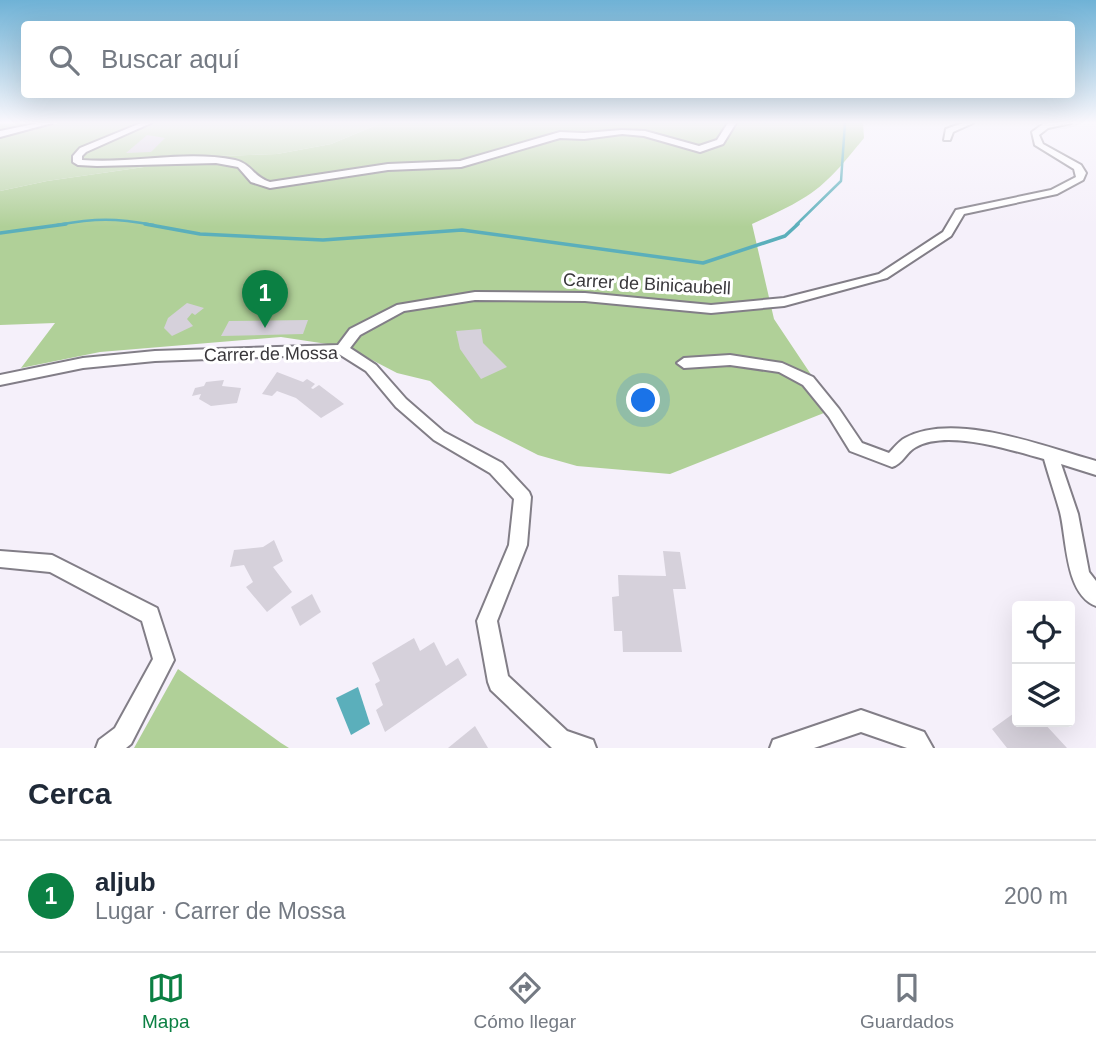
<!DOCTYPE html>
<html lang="es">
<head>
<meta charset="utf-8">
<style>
	body { margin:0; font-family:Helvetica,sans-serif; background:#f2f2f3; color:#1f2937 }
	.controls { position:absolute; right:21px; bottom:21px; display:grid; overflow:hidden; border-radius:7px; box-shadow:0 7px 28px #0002 }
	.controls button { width:63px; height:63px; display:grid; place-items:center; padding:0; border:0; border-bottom:2px solid #e0e1e3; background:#fff; color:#1f2937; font:35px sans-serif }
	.you { position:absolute; left:644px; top:401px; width:24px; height:24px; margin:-18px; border:5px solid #fff; border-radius:50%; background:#1a73e8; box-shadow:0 0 0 10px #1a73e833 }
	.badge { display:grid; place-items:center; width:46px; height:46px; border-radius:50%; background:#0b8043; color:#fff; font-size:23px; font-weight:700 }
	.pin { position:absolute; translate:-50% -58px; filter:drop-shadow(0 2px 4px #0008) }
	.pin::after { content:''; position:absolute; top:37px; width:24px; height:21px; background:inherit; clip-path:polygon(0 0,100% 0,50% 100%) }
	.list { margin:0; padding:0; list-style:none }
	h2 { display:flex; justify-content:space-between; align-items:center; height:91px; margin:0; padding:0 28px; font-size:30px }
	h2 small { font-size:23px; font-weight:400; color:#747a83 }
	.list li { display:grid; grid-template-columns:46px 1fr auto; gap:21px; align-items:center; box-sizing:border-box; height:112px; padding:0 28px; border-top:2px solid #e0e1e3 }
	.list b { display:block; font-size:26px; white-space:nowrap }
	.list p { margin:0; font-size:23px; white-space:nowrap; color:#747a83 }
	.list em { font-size:23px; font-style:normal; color:#747a83 }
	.icon { flex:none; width:38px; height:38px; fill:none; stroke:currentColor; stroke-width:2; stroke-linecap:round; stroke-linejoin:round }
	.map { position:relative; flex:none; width:1096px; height:748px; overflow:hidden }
	.search { position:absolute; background:#fff; box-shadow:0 7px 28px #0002; left:21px; right:21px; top:21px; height:77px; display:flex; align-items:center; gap:18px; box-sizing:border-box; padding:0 24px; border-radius:7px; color:#747a83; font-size:26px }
	.sheet { height:203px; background:#fff }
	nav { display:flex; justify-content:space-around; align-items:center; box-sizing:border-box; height:98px; border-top:2px solid #e0e1e3; background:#fff; font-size:19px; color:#747a83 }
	nav a { display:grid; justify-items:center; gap:4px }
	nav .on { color:#0b8043 }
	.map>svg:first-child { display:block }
	.green { fill:#bcd6a9 }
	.forest { fill:#b0d098 }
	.water { fill:#5bafbb }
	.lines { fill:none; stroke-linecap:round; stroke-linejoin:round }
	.stream-far1 { stroke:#5bafbb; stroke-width:2.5 }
	.stream { stroke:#5bafbb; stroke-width:3.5 }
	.building { fill:#d6d1db }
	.street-casing { stroke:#827e87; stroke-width:4 }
	.street { fill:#fff; fill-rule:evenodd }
	.labels { text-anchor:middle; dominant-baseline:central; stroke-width:6; stroke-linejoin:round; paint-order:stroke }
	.street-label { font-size:18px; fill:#39373b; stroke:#fff }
</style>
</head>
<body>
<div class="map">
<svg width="1096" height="748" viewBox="0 0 1096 748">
	<rect width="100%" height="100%" fill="#f5f0fa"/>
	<path class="green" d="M0,123h381l-50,21 -54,10 -57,2 -173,25 -47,10z"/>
	<g class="forest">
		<path d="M381,123h482l1,15c-18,22 -37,47 -62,61 -16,10 -33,17 -50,25l22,95 60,90 -164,65 -93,-8 -39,-11 -63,-32 -45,-42 -33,-8 -50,-26 -66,-10 -181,15 -79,16 34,-45 -55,2v-134l47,-10 173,-25 57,-2 54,-10z"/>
		<path d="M178,669l103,74 8,5h-155z"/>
	</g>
	<path class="water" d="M358,687l12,37 -19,11 -15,-37z"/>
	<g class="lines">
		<g class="stream-far1">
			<path d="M57,225c39,-7 58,-7 97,0"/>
			<path d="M796,225l45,-44 4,-58"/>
		</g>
		<g class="stream">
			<path d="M145,224l55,10 123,6 139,-10 241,33 82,-27 13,-12"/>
			<path d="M0,233l66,-9"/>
		</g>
	</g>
	<g class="building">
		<path d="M147,135l18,3 -14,14 -25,1z"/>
		<path d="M187,303l17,5 -9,7 -3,-2 -5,6 6,7 -21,10 -8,-8 4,-10z"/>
		<path d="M308,320l-5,14 -82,2 8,-15z"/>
		<path d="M481,329l2,14 24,24 -26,12 -21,-30 -4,-18z"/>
		<path d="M277,372l26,10 4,-3 8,5 -4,4 2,1 6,-4 25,19 -23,14 -25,-20 -19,-7 -5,5 -10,-2z"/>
		<path d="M224,380l-2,6 19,2 -4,15 -26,3 -12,-7 2,-5 -9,2 3,-8 9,-2 2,-4z"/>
		<path d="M274,540l9,21 -10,6 19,25 -25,20 -21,-25 7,-5 -9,-17 -14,2 4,-17 29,-3z"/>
		<path d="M663,551l17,1 6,37h-13l9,63h-59l-1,-21h-8l-2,-34 7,-1 -1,-21 48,1z"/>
		<path d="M312,594l9,18 -21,14 -9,-19z"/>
		<path d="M414,638l6,13 14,-9 12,24 12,-8 9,17 -82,57 -9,-22 7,-5 -8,-21 5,-3 -8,-18z"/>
		<path d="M1017,711v11h26l24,26h-60l-15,-19z"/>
		<path d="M475,726l13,22h-40z"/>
	</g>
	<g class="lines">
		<g class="street-casing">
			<g id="street">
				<path d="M39,123h13l-52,14v-6z"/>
				<path d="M141,123h10l-65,29 -4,4v4c51,4 103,-10 153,0 17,4 18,17 35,22l118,-18 72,-3 100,-29 24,1 38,-3 23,1 54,15 18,-6 11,-17h8l-13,21 -23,8 -56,-16 -22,-2 -38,5 -24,-1 -99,29 -73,3 -118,18 -19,-6 -13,-15 -22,-4 -119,3 -19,-1 -5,-3v-6l7,-8z"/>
				<path d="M963,123h10l-20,9 -3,8h-6l2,-11z"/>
				<path d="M1052,123h19l-23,5 -9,7 4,9 38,21 5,8 -3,7 -26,14 -93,20 -13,22 -64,42 -103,28 -73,7 -126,-12 -110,-1 -71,11 -44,24 -10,13 26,17 30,34 38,33 58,31 27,29 2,5 -4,48 -30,76 11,55 59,55 26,9 3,8h-44l-61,-58 -3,-8 -11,-61 32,-76 5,-46 -24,-26 -56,-33 -38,-33 -30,-36 -27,-17 -184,7 -72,7 -83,17v-10l83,-17 72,-7 183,-6 12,-16 47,-24 78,-13 110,1 126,12 73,-7 95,-24 64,-42 13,-22 95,-20 25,-13 -2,-8 -39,-24 -3,-13 11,-8z"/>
				<path d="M730,355l52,8 31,14 26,32 23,34 27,10c5,-5 10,-12 16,-15 50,-27 140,9 191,23v14l-35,-11 17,50 11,58 7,9v25c-31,-12 -29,-66 -36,-94 -5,-18 -11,-35 -16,-53 -33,-9 -97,-30 -128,-12 -10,5 -13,17 -24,20l-42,-16 -21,-34 -26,-32 -24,-13 -49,-7 -46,3 -7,-5 7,-5z"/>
				<path d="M0,551l52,4 105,53 17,52 -43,84 -5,4h-30l3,-8 16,-12 38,-69 -11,-38 -92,-49 -50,-5z"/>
				<path d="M861,710l63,22 9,16h-26l-46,-16 -47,16h-44l3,-8z"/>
			</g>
		</g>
		<use href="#street" class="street"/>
	</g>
	<linearGradient id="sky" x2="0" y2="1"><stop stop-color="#6fb2d6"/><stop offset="0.54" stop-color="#faf8fd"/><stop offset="1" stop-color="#faf8fd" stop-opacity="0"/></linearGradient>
	<rect width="1096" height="227" fill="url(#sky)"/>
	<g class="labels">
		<g class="street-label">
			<text transform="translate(647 284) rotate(3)">Carrer de Binicaubell</text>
			<text transform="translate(271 354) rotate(-1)">Carrer de Mossa</text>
		</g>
	</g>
</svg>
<div class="controls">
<button><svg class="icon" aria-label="locate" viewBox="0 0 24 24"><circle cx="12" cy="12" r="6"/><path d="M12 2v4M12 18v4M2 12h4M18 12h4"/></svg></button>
<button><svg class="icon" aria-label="layers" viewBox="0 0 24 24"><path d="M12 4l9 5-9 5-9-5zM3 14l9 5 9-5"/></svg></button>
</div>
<div class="you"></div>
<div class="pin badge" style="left:265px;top:328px">1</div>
<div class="search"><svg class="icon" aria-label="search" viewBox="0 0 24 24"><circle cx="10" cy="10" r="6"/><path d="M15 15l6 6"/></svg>Buscar aquí</div>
</div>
<section class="sheet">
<h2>Cerca<small></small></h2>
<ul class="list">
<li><span class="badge">1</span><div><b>aljub</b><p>Lugar · Carrer de Mossa</p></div><em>200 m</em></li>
</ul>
</section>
<nav>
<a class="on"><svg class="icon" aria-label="map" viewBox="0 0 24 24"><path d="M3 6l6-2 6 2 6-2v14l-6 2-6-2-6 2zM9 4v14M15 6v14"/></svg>Mapa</a>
<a><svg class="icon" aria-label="directions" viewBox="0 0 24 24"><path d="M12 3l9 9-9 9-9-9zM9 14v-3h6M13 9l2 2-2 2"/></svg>Cómo llegar</a>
<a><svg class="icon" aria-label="saved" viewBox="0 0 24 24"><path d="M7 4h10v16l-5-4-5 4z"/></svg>Guardados</a>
</nav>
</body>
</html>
